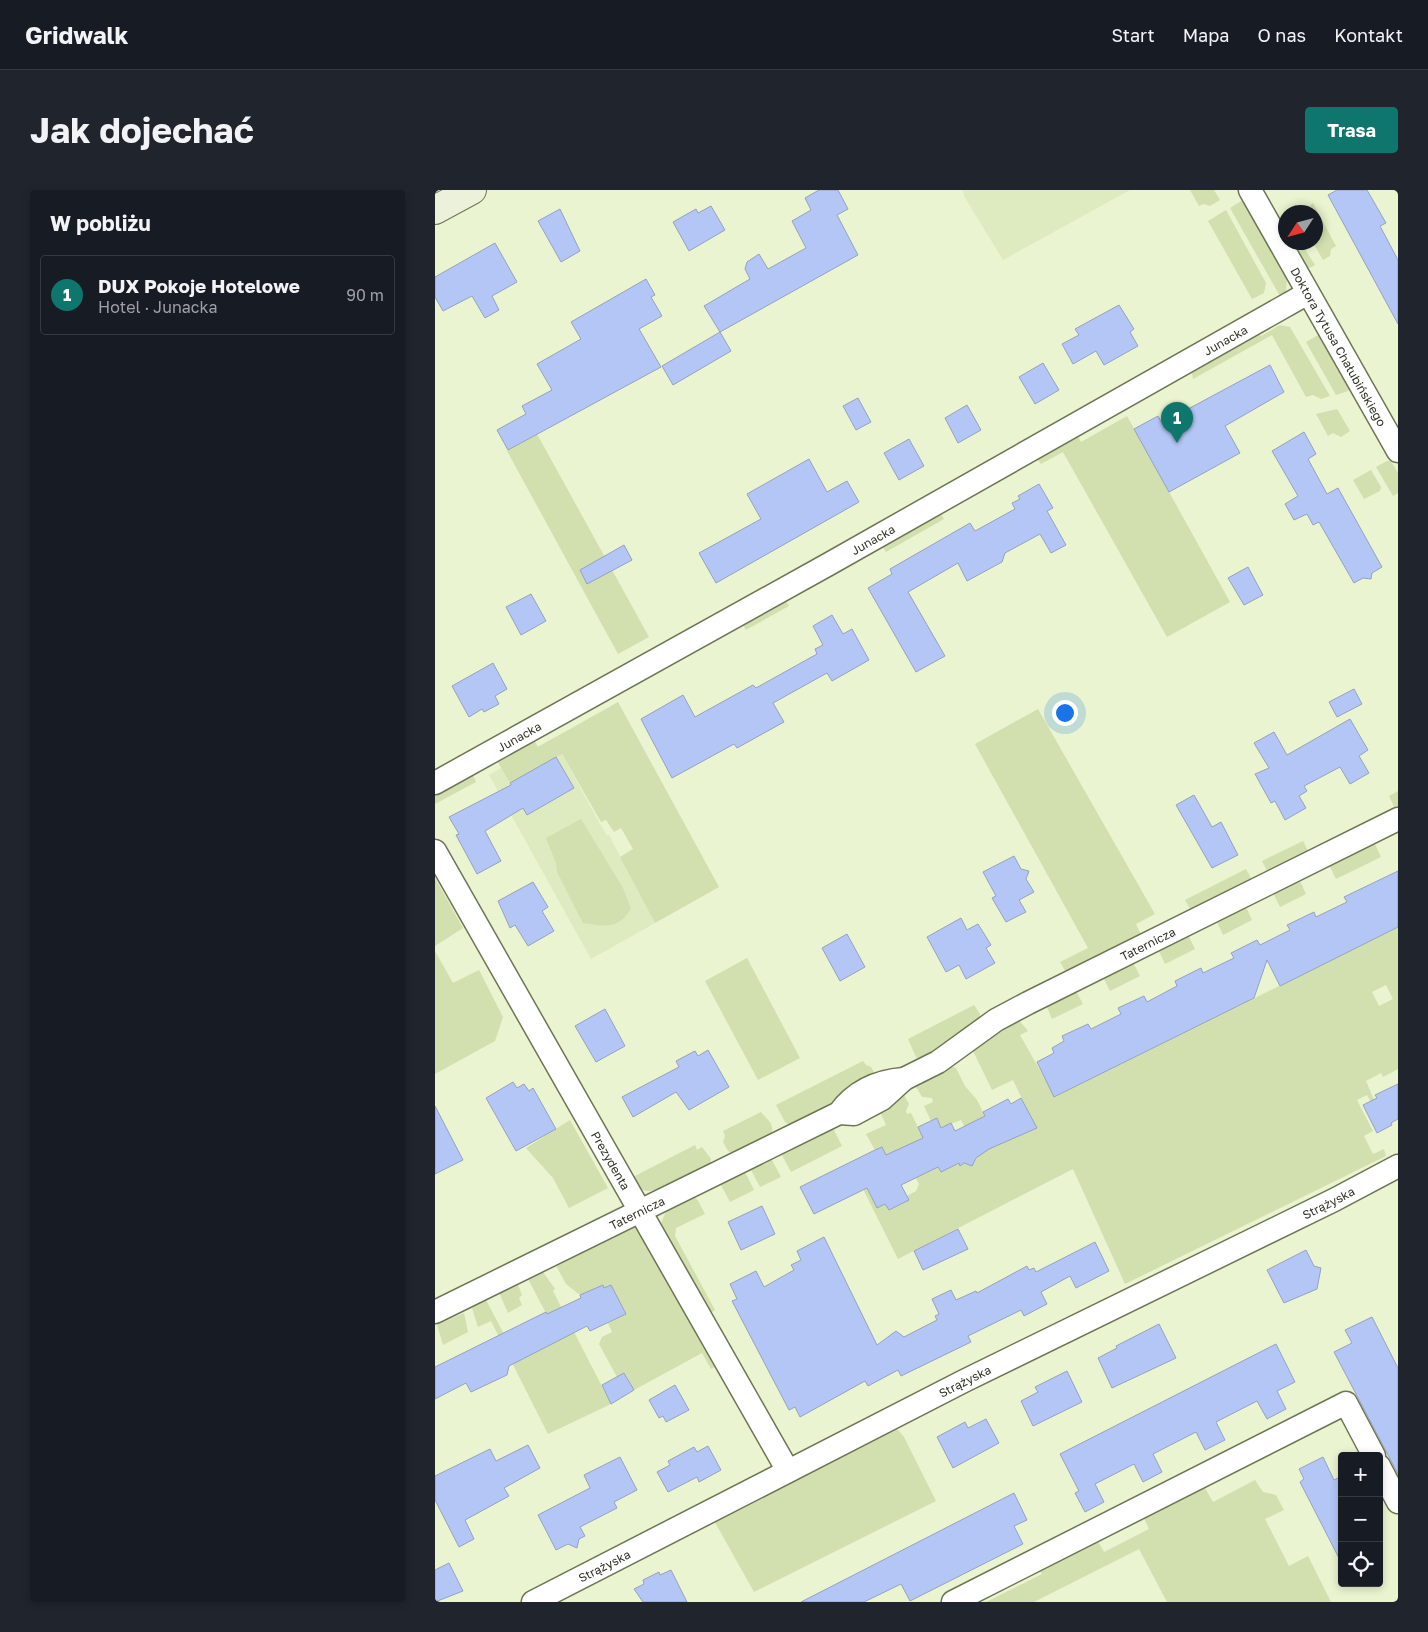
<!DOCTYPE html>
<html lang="pl">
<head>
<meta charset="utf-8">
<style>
	body { margin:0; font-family:"Golos Text",sans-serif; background:#20242c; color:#f1f3f6 }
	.controls { position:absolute; right:15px; bottom:15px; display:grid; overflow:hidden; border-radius:5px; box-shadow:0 2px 8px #0003 }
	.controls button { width:45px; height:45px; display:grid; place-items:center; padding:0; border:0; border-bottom:1px solid #363941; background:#171b24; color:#f1f3f6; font:25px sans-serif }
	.compass { position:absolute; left:843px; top:15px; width:45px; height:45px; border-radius:50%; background:#171b24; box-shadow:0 2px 8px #0003; rotate:234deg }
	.you { position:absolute; left:629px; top:522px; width:18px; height:18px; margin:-12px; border:4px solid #fff; border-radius:50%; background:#1a73e8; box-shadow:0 0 0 8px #1a73e833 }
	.badge { display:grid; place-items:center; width:32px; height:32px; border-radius:50%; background:#0f766e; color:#fff; font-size:16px; font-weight:700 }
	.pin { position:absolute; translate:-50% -41px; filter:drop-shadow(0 1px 2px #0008) }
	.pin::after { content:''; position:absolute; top:26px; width:18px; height:15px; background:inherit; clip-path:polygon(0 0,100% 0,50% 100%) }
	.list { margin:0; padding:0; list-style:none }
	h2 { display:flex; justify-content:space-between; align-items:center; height:65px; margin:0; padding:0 20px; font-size:21px }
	h2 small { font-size:16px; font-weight:400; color:#9ea1a6 }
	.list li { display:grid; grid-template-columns:32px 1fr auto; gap:15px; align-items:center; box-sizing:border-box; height:80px; margin:0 10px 10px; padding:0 10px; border:1px solid #363941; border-radius:5px }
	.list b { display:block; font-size:19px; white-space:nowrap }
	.list p { margin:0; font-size:16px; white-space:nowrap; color:#9ea1a6 }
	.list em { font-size:16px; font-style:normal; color:#9ea1a6 }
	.icon { flex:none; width:28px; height:28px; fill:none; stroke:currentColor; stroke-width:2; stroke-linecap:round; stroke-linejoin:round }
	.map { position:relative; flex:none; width:963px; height:1412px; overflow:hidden; border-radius:5px }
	header { display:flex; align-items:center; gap:30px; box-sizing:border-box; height:70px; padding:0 25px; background:#171b24; border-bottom:1px solid #363941 }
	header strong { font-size:24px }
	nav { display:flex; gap:28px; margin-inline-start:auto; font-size:18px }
	.intro { display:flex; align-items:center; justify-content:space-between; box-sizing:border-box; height:120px; padding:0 30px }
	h1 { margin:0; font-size:35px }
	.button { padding:12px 22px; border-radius:5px; background:#0f766e; color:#fff; font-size:18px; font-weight:700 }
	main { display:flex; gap:30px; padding:0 30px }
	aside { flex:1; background:#171b24; border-radius:5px; box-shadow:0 2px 8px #0003 }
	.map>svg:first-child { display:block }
	.built { fill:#deeac0 }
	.green { fill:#d2dfae; fill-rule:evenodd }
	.building { fill:#b4c6f5; stroke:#95a1c0 }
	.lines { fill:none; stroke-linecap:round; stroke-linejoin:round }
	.street-casing { stroke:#6d7556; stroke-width:25 }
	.secondary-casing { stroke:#6d7556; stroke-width:30 }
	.street { stroke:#fff; stroke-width:22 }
	.secondary { stroke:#ecf2d9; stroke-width:28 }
	.labels { text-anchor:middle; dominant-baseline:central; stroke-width:4.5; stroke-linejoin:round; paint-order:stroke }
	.street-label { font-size:12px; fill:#2f3325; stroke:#f9ffea }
</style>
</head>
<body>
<header>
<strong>Gridwalk</strong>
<nav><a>Start</a><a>Mapa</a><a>O nas</a><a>Kontakt</a></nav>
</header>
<div class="intro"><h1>Jak dojechać</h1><a class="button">Trasa</a></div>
<main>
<aside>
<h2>W pobliżu<small></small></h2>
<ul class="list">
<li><span class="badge">1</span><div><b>DUX Pokoje Hotelowe</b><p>Hotel · Junacka</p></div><em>90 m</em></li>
</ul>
</aside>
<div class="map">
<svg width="963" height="1412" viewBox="0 0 963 1412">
	<rect width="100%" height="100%" fill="#eaf4d0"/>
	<g class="built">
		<path d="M528,0h167l-127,70 -39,-64z"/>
		<path d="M118,548l47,86 7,12 2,-1 46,88 -64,36 -102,-184z"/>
	</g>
	<g class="green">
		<path d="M755,0h24l6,10 -10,6 -6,-2 -5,2z"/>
		<path d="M806,11l4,1 42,75 -1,15 -5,6 -51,-90z"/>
		<path d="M878,13l23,43 -5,3 -1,7 -7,4 -10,-17 3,-1v-30h-19l-2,-2 9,-5 6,1z"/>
		<path d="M791,20l40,73 -2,10 -12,6 -44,-78z"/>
		<path d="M857,53h9l14,22 -5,3 -5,-2z"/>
		<path d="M845,135l10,2 40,69 -9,3 -8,-4 -7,2 -34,-62 -79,44 -2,-10 62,-37 8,4z"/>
		<path d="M885,144l30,54 -2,3 -12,4 -30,-53z"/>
		<path d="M902,219l13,22 -9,6 -8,-4 -5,3 -12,-22z"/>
		<path d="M692,226l103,186 -63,35 -104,-185 -22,12 -4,-5 39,-26 5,9z"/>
		<path d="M102,244l112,203 -31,17 -111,-203z"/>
		<path d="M952,271h4l7,12v20l-5,3 -17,-29z"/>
		<path d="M936,280l10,17 -1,4 -16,8 -11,-19z"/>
		<path d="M505,322l4,7 -58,33 -5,-8z"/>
		<path d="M349,408l5,8 -43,24 -5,-8z"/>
		<path d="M183,512l101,185 -64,36 -35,-66 13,-8 -12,-21 -7,4 -8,-12 -5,2 -39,-68 -52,29 -14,-24 37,-21 5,9z"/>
		<path d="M603,519l117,205 -19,10 6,13 -75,37 -7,-12 28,-14 -113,-204z"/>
		<path d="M33,583l5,2 3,7 -41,22v-13z"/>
		<path d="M963,601v19l-2,1 -7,-15z"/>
		<path d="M146,629l42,69 8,21c-14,21 -25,17 -48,14l-26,-51 -1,-9 -10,-25z"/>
		<path d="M868,651l5,10 -37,22 -4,-2 -5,-10z"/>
		<path d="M939,652l7,15 -45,22 -7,-14z"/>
		<path d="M811,679l7,13 -58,29 -5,-2 -5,-9z"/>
		<path d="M0,688l28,50 -28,18z"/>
		<path d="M860,690l6,3 5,11 -26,13 -7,-14z"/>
		<path d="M807,717l5,2 5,11 -29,15 -7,-15z"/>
		<path d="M963,737v142l-15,8 -2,-4 -15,8 9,21 -3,2 -5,-9 -10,5 16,31 -9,5 9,18 11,-5 2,7 -261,128 -52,-115 -175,90 -48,-96 3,-2 24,47 8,-4 4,6 20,-10 -2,-4 9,-5 3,-7 -11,-21 -22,-8 -4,-8 -7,3 -9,-16 20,-9 -8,-17 22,-14 4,1 5,9 -3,7 1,3 4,-1 29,59 19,-9 1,2 14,-3 5,-7 -18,-35 -20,8 -4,-10 -6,3 -7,-15 9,-4 -1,-4 -10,-1 -6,-10 2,-4 33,-17 5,2 9,18 12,14 22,44 37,-16 -23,-48 -21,10 -19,-39 45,-32 10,12 -8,4 35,62zM951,795l7,14 -14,7 -7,-14z"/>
		<path d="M749,745l5,2 6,12 -30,15 -7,-15z"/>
		<path d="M0,761l18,32 26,-13 24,47 -8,24 -60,33z"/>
		<path d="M312,768l53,100 -42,22 -53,-99z"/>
		<path d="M694,773l5,1 6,12 -30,15 -7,-14z"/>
		<path d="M635,801l7,2 6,11 -31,15 -6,-14z"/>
		<path d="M539,815l6,9 -1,6 -36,28 -23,11 -4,-2 -8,-18z"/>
		<path d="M428,871l3,4 5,2 4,7 -57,37 -28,14 -5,-3 -9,-17z"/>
		<path d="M326,922c5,7 13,10 11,21l-39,20 -5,-2 -5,-9 2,-6 -2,-5z"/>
		<path d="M135,930l38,68 -39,20 -16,-30 -27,-30z"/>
		<path d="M397,936l10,20 -51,26 -9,-17 3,-5z"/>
		<path d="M260,955l2,5 5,-3 9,12 -1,5c-14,7 -53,32 -67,26 -5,-3 -7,-8 -10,-13z"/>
		<path d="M333,969l4,1 9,17 -21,10 -10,-19z"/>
		<path d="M309,980l10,20 -24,12 -10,-19z"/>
		<path d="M257,1007l5,2 8,15 -29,14 -1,8 40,74 -6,4 -48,-91 5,-12z"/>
		<path d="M195,1037l7,1 84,136 -10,5 -9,-16 -68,37 -9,-17 -8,4 -18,-33 3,-7 10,-5 -4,-9 18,-9 -15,-29 -7,3 -1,-3 -23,10 -14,-11 -12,-22z"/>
		<path d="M106,1079l14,20 -2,2 58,113 -63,30 -57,-113 -13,6 -6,-19 13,-10 21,40 4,-2 11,24 39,-20 -33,-63z"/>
		<path d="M82,1092l5,13 -3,3 3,7 -14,8 -10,-23z"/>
		<path d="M29,1123l4,19 -25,13 -6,-20z"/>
		<path d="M458,1234l11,13 32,64 -182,91 -42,-75z"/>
		<path d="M820,1290l8,12 13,3 8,15 -19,9 24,47 19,-10 23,46h-164l-28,-53 -105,53h-48l56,-28 -4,-7 58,-29 8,14 45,-23 -7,-15 63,-26 8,14z"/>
	</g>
	<g class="building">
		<path d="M384,0h19l10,19 -11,6 21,40 -138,77 -16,-26 46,-27 -5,-10 2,-7 12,-8 9,15 38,-21 -14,-27 19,-11 -6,-12z"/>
		<path d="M902,0h30l19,33 -6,3 18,34v64l-70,-129z"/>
		<path d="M276,16l14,24 -36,21 -16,-29 23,-13 2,4z"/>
		<path d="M125,19l20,42 -19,11 -23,-41z"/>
		<path d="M60,53l22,39 -25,14 7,14 -14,8 -13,-22 -29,15 -8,-14v-20z"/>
		<path d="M211,89l9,16 -4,2 11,19 -23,13 22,38 -153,83 -11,-20 29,-16 -4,-8 30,-16 -15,-26 44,-25 -10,-17z"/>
		<path d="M684,115l15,24 -4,3 8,14 -34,19 -8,-14 -23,13 -11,-20 17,-9 -4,-6z"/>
		<path d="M285,142l11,19 -58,34 -11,-19z"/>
		<path d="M608,173l16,27 -24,14 -16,-27z"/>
		<path d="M835,175l14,27 -59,34 15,27 -71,39 -35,-63 24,-13 4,7z"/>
		<path d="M423,208l13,24 -15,8 -13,-24z"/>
		<path d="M532,215l14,25 -23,13 -13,-25z"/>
		<path d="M869,242l12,22 -8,5 19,35 11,-6 44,79 -10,6 -1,6 -8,-1 -9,5 -35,-61 -6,3 -6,-11 -13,6 -9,-16 13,-8 -26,-45z"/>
		<path d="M474,249l15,27 -25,14 -15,-27z"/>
		<path d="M374,269l18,33 20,-11 12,21 -143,81 -17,-30 62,-34 -14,-25z"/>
		<path d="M604,294l14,24 -6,3 19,34 -15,8 -11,-19 -35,19 -3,9 -35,19 -9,-18 -50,29 37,64 -29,16 -48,-84 24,-14 -2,-5 80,-46 5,8 40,-22 -3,-6 8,-4 -2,-3z"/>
		<path d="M189,355l8,15 -45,24 -7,-14z"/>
		<path d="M813,377l15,28 -19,10 -16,-27z"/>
		<path d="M96,404l15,27 -25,14 -15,-28z"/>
		<path d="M397,425l11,19 9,-5 17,31 -37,21 -5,-8 -54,30 11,19 -47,26 -3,-4 -62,34 -31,-59 42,-24 12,22 58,-32 3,3 61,-34 -2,-5 8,-4 -10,-19z"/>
		<path d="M58,473l14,26 -12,7 4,8 -15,8 -2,-3 -13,8 -17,-31z"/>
		<path d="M919,499l8,15 -25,13 -8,-15z"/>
		<path d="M915,529l18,31 -9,6 10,17 -19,11 -10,-17 -36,19 3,5 -8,5 7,12 -21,12 -10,-19 -4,2 -16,-29 14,-6 -15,-25 20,-11 13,23z"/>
		<path d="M121,567l18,31 -47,27 -4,-7 -38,23 16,30 -24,13 -21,-39 3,-1 -10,-17 62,-32 -1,-2z"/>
		<path d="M759,605l18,32 9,-5 17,33 -26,13 -36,-63z"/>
		<path d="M579,666l7,13 8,2 -3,8 8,13 -15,8 7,12 -20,10 -14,-24 4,-2 -13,-24z"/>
		<path d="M963,681v56l-118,59 -13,-26 -13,38 -200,99 -17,-35 17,-9 -2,-5 12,-7 -2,-5 26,-12 3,5 30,-15 -3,-6 26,-12 3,6 30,-16 -2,-5 26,-13 2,5 31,-15 -3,-5 26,-13 3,5 30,-15 -3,-5 27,-13 2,5 31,-15 -3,-5z"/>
		<path d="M98,692l15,25 -6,4 12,20 -26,15 -13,-21 -5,3 -12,-27z"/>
		<path d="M526,728l6,12 11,-6 13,21 -5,3 9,15 -29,16 -7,-14 -13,7 -19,-35z"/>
		<path d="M412,744l18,33 -25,14 -18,-33z"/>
		<path d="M170,819l20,37 -29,16 -21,-36z"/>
		<path d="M273,860l21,37 -40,23 -13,-18 -43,25 -11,-20 57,-30 -3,-6 19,-10 3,5z"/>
		<path d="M78,892l4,6 7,-4 5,7 4,-3 23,41 -40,22 -30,-53z"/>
		<path d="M963,894v35l-7,4 1,2 -15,8 -14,-28 14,-7 -2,-3z"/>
		<path d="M586,908l16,30 -48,21 -13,9 -4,8 -8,-3 -4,3 -1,-3 -18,9 -3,-5 -37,18 8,15 -20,10 -4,-6 -8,4 -10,-20 -53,26 -14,-27 75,-37 7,-3 4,8 37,-17 -5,-11 19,-9 4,10 10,-5 4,8 30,-15 -2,-4 25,-13 3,5z"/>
		<path d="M0,916l28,54 -28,14z"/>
		<path d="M327,1016l13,28 -34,16 -13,-28z"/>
		<path d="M523,1039l10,20 -45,21 -9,-19z"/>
		<path d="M389,1047l53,108 19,-14 8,6 33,-17 -2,-4 4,-2 -7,-15 19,-9 5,10 20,-9 1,2 50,-27 2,4 5,-2 2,4 59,-30 14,29 -33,17 -6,-12 -29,16 6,12 -23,12 -3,-6 -53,26 3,6 -70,34 -3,-6 -30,16 -3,-5 -65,36 -5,-10 -6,3 -57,-109 5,-2 -7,-15 26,-13 8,16 30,-17 -3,-5 10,-5 -4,-9z"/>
		<path d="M871,1060l8,16 7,2 -4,21 -33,14 -17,-33z"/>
		<path d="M168,1095l1,3 7,-3 15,29 -36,17 -3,-5 -78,40 -2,9 -36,17 -5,-9 -31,16v-32l111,-55 1,2 34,-16 -1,-3z"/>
		<path d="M937,1127l26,51v106l-64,-122 18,-9 -7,-13z"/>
		<path d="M724,1134l17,34 -64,30 -14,-30 19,-10 -1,-2z"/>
		<path d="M841,1154l19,38 -18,9 9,18 -19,10 -10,-18 -41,21 9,18 -20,10 -9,-18 -43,22 9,18 -19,10 -9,-18 -39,20 9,18 -19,10 -10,-19 4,-2 -19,-37z"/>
		<path d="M632,1181l15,31 -49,24 -12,-25 17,-9 -3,-5z"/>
		<path d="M189,1183l10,17 -23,14 -9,-19z"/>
		<path d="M240,1195l14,25 -23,12 -3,-6 -4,2 -10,-18z"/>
		<path d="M551,1229l13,24 -46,25 -16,-31 28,-15 3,6z"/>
		<path d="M93,1255l12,23 -36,20 5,8 -44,24 9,19 -15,8 -24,-47v-24l55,-27 6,12z"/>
		<path d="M273,1256l13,24 -22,12 -2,-5 -29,15 -11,-20 13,-7 -2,-4 26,-14 3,5z"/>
		<path d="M185,1267l17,33 -23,12 3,6 -37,19 5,9 -6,3 -2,9 -9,-4 -12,6 -18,-35 52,-27 -6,-13z"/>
		<path d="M888,1267l11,23 8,-4v88l-42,-82 4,-3 -5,-10z"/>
		<path d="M579,1303l13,27 -13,6 9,18 -113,57 -9,-17 -37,18h-63z"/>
		<path d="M14,1373l14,28 -28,11v-32z"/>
		<path d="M236,1380l16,32h-44l-9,-13 10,-5 -1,-4 16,-8 1,3z"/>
	</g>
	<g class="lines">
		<g class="street-casing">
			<g id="street">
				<path id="s1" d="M815,0l148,261"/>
				<path id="s2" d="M0,593l394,-219 479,-271"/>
				<path id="s3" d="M0,661l353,620"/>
				<path id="s4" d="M404,923l15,1 28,-15 22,-20 34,-17 58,-42 32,-17 370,-184"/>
				<path id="s5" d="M0,1122l404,-199c16,-22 38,-32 65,-34"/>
				<path d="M944,1276l19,36"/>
				<path id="s6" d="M98,1412l431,-221 370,-181 64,-34"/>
				<path d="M518,1412l393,-199 28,53"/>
			</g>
		</g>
		<g class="secondary-casing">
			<path id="secondary" d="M0,20l37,-20"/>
		</g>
		<use href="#street" class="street"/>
		<use href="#secondary" class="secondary"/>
	</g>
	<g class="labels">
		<g class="street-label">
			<text stroke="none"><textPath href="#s2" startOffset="906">Junacka</textPath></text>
			<text stroke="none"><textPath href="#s1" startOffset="180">Doktora Tytusa Chałubińskiego</textPath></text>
			<text stroke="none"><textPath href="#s2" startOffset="501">Junacka</textPath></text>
			<text stroke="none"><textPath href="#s2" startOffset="96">Junacka</textPath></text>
			<text stroke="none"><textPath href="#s4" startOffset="356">Taternicza</textPath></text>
			<text stroke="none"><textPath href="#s3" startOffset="356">Prezydenta</textPath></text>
			<text stroke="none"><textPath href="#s6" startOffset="890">Strążyska</textPath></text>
			<text stroke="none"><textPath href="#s5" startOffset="225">Taternicza</textPath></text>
			<text stroke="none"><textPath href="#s6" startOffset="485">Strążyska</textPath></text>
			<text stroke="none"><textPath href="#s6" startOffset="80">Strążyska</textPath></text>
		</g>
	</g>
</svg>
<div class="controls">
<button>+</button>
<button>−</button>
<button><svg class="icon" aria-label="locate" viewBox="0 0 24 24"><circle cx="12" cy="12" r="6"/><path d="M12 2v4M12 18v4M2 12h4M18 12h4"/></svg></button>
</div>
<svg class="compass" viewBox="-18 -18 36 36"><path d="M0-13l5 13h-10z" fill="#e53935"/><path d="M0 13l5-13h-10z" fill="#9ea1a6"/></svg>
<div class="you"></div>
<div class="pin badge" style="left:742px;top:253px">1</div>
</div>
</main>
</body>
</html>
